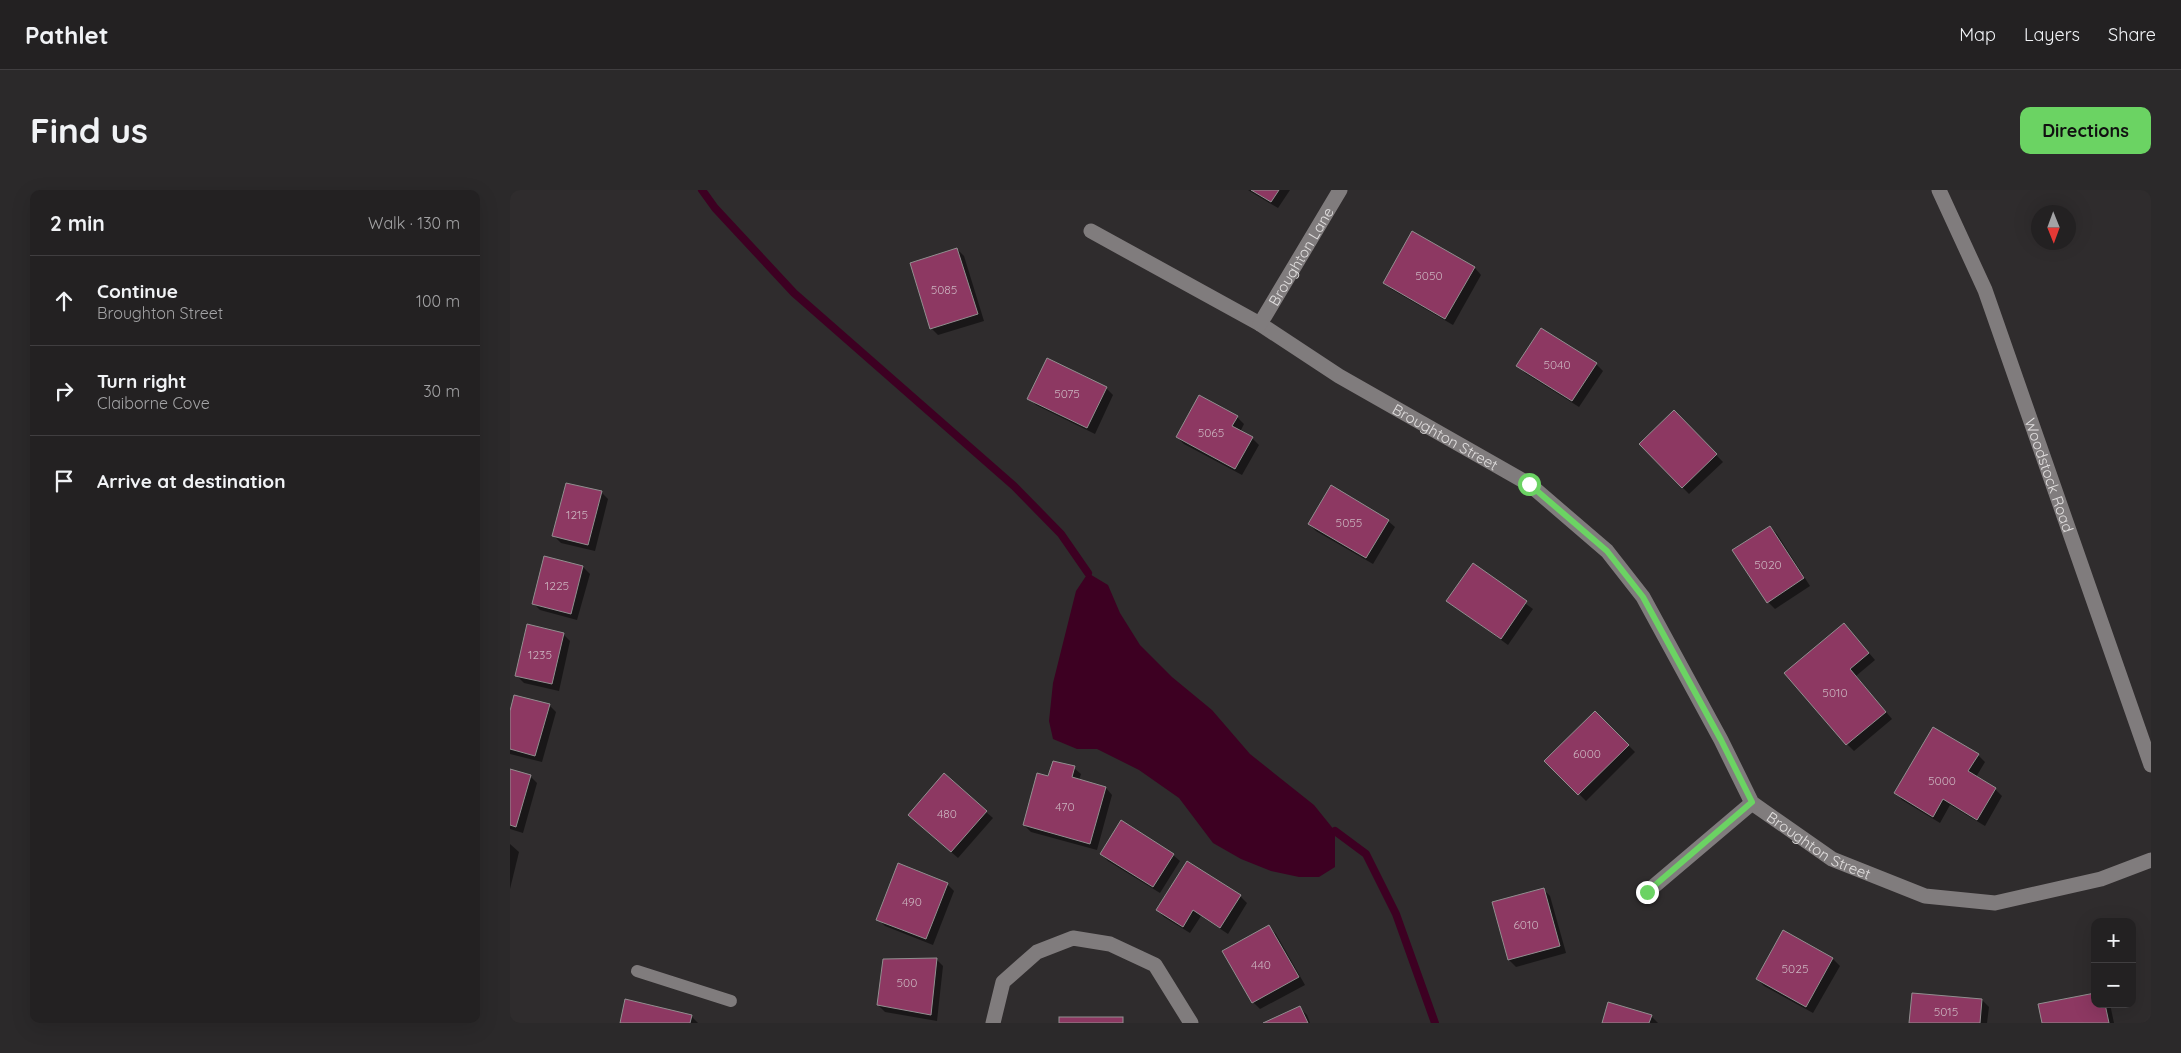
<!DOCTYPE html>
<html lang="en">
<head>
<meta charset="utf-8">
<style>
	body { margin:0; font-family:Quicksand,sans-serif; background:#2b292a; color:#f1f3f6 }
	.controls { position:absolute; right:15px; bottom:15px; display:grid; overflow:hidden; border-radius:10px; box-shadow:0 5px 20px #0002 }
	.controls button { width:45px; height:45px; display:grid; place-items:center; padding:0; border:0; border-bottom:1px solid #403e40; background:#232122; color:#f1f3f6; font:25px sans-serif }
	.compass { position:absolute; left:1521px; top:15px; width:45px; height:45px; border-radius:50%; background:#232122; box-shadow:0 5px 20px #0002; rotate:179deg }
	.stop { position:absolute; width:15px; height:15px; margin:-11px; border:4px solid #6bd363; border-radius:50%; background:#fff }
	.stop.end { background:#6bd363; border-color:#fff; box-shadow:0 1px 5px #0008 }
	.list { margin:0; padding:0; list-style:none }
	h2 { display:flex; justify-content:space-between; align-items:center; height:65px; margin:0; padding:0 20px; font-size:21px }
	h2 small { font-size:16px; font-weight:400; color:#a3a3a5 }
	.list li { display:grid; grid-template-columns:32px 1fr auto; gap:15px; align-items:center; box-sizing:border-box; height:90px; padding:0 20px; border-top:1px solid #403e40 }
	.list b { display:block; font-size:19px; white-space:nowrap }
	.list p { margin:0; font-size:16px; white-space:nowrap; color:#a3a3a5 }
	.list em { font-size:16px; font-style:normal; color:#a3a3a5 }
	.icon { flex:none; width:28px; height:28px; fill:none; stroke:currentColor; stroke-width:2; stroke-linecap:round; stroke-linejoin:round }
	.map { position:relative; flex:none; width:1641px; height:833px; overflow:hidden; border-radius:10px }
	header { display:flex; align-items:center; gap:30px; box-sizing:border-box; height:70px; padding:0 25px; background:#232122; border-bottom:1px solid #403e40 }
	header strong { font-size:24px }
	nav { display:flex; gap:28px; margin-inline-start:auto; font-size:18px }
	.intro { display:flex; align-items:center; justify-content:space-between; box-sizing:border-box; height:120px; padding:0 30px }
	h1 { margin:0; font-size:35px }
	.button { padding:12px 22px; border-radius:10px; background:#6bd363; color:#111; font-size:18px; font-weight:700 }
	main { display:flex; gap:30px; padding:0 30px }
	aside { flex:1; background:#232122; border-radius:10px; box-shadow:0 5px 20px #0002 }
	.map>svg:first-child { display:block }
	.water { fill:#3d0022 }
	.shadow { fill:#0007 }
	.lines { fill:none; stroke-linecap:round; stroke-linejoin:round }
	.stream { stroke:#3d0022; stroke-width:8 }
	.building { fill:#8d3862; stroke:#928f90 }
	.service { stroke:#807c7d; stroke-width:12 }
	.minor { stroke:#807c7d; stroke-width:15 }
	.tertiary { stroke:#807c7d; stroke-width:15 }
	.route { stroke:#6bd363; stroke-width:6 }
	.labels { text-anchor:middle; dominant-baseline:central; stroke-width:4; stroke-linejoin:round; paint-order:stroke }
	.number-label { font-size:12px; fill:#cbb4bf }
	.street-label { font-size:15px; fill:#e0dede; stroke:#252224 }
</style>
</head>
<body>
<header>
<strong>Pathlet</strong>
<nav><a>Map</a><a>Layers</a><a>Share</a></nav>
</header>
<div class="intro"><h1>Find us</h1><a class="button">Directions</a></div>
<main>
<aside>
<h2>2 min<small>Walk · 130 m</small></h2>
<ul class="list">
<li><svg class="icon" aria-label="ahead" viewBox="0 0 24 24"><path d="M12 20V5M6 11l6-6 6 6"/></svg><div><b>Continue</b><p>Broughton Street</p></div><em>100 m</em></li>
<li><svg class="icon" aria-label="right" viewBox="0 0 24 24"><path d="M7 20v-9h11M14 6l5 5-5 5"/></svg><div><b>Turn right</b><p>Claiborne Cove</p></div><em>30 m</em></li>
<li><svg class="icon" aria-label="arrive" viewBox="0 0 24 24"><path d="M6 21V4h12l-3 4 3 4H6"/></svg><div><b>Arrive at destination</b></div></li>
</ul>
</aside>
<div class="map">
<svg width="1641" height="833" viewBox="0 0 1641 833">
	<rect width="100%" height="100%" fill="#2f2c2d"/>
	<path class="water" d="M578,383l20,12 12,28 20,32 32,32 40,33 38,44 64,51 21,26v36l-16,10h-20l-28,-6 -30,-12 -28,-16 -34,-45 -40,-28 -42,-21h-20l-24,-10 -4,-18 4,-38 23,-92z"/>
	<g class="shadow">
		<path d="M738,0h42l-12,18z"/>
		<path d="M447,59l7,7 20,65 -46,14 -7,-7z"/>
		<path d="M965,78l6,7 -28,50 -62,-36 -7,-6z"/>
		<path d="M537,170l59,28 7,7 -18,39 -59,-29 -7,-7z"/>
		<path d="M1086,174l7,7 -24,36 -54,-34 -7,-7z"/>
		<path d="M1164,222l49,50 -34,32 -49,-50z"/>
		<path d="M727,227l7,7 -4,8 12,6 7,7 -17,30 -58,-31 -7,-7z"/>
		<path d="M91,302l7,7 -13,52 -34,-8 -7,-7z"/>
		<path d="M878,331l7,6 -22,37 -57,-33 -7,-7z"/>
		<path d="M1260,337l7,7 33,52 -35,23 -7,-7z"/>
		<path d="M35,368l38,9 7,7 -13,46 -37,-10 -7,-7z"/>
		<path d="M963,375l60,44 -25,36 -60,-44z"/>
		<path d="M1334,434l31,36 -19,16 36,43 -38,32 -7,-7z"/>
		<path d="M53,444l7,7 -11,50 -35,-8 -7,-7z"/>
		<path d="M39,515l7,7 -14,50 -32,-8v-39z"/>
		<path d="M1085,522l40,40 -49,49 -40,-40z"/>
		<path d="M1468,565l7,7 -9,15 19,12 7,7 -17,30 -35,-21 -10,18 -38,-23 -6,-7z"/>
		<path d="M564,578l7,6 -2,6 27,8 6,7 -15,55 -66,-18 -7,-7 25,-47z"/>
		<path d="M0,581l20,5 7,7 -14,50 -13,-4z"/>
		<path d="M476,622l7,6 -35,40 -42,-37z"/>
		<path d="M0,654l9,8 -9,37z"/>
		<path d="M591,664l72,1 7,6 -20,32 -52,-32z"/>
		<path d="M677,673l53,33 7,7 -19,31 -27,-18 -11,17 -26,-16 -7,-7z"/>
		<path d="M437,694l7,7 -21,54 -48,-19 -7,-7z"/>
		<path d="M1033,699l7,7 16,57 -50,14 -7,-7 -16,-57z"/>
		<path d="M759,737l7,7 29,51 -45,24 -7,-7z"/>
		<path d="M1274,741l49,28 7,7 -27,47 -49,-27 -7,-7z"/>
		<path d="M426,769l7,7 -6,55 -52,-9 -7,-7z"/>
		<path d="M1472,810l7,7 -2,16h-76z"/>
		<path d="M1585,814h15l4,19h-71z"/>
		<path d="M790,818l7,7 3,8h-44z"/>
		<path d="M181,826l7,7h-77z"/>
		<path d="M1141,826l7,7h-55z"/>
	</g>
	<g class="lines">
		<g class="stream">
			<path d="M192,0l13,18 79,85 220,193 47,48 27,39"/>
			<path d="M825,641l31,23 30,60 39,109"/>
		</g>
	</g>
	<g class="building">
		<path d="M741,0h28l-8,12z"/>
		<path d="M902,41l63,36 -30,52 -62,-36z"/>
		<path d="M447,58l21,66 -48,15 -20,-66z"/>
		<path d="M1031,138l56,35 -25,38 -56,-35z"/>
		<path d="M537,168l60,29 -20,41 -60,-29z"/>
		<path d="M689,205l39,21 -6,10 21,11 -18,32 -59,-32z"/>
		<path d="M1164,220l43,44 -35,34 -43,-44z"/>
		<path d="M56,293l36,8 -14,54 -36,-9z"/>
		<path d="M821,295l58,35 -23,38 -58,-34z"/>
		<path d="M1260,336l34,52 -37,25 -35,-53z"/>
		<path d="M34,366l39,10 -12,48 -39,-10z"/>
		<path d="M963,373l54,38 -26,38 -55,-38z"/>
		<path d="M1334,433l25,30 -19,16 36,43 -40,33 -62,-72z"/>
		<path d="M17,434l37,9 -12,51 -37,-8z"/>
		<path d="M4,505l36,9 -15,52 -25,-7v-38z"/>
		<path d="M1085,521l34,34 -51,50 -34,-34z"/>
		<path d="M1423,537l46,27 -11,17 28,17 -19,32 -34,-21 -10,18 -39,-24z"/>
		<path d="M543,571l22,5 -3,11 34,10 -16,57 -67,-19 14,-52 11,3z"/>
		<path d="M0,579l21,6 -15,52 -6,-2z"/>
		<path d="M434,583l43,38 -36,41 -43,-37z"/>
		<path d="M611,630l53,34 -21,33 -53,-33z"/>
		<path d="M677,671l54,34 -21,33 -27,-18 -10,17 -27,-17z"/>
		<path d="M388,673l50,20 -22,56 -50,-19z"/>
		<path d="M1034,698l16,58 -52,14 -16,-58z"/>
		<path d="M759,735l30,52 -47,26 -30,-52z"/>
		<path d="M1273,740l50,28 -27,49 -50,-28z"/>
		<path d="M427,768l-6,57 -54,-10 6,-46z"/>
		<path d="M1402,803l70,6 -2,24h-71z"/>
		<path d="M1585,803v11h10l4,19h-67l-4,-19z"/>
		<path d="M115,809l67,16 -2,8h-70z"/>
		<path d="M1098,812l44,13 -3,8h-47z"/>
		<path d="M790,816l8,17h-45z"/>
		<rect x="549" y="827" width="64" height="6"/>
	</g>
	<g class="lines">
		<path class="service" d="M127,781l94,30"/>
		<g class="minor">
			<path id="s1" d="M581,41l169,93 79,52 190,108 78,67 36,46 78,143 31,63 80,56 93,37 70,7 106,-24 50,-19"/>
			<path id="s2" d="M750,134l80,-134"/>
			<path d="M1137,702l105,-89"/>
			<path d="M483,833l10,-41 34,-30 36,-14 37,6 45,21 36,58"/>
		</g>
		<path class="tertiary" id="s3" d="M1429,0l46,100 166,475"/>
	</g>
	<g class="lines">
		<path class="route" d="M1019,294l78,67 36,46 78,143 31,62 -105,90"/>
	</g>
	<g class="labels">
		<g class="number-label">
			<text x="919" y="85">5050</text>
			<text x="434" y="99">5085</text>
			<text x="1047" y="174">5040</text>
			<text x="557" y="203">5075</text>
			<text x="701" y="242">5065</text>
			<text x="67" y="324">1215</text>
			<text x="839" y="332">5055</text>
			<text x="1258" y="374">5020</text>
			<text x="47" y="395">1225</text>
			<text x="30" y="464">1235</text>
			<text x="1325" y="502">5010</text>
			<text x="1077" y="563">6000</text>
			<text x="1432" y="590">5000</text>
			<text x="555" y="616">470</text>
			<text x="437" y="623">480</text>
			<text x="402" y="711">490</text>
			<text x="1016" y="734">6010</text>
			<text x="751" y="774">440</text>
			<text x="1285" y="778">5025</text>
			<text x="397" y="792">500</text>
			<text x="1436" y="821">5015</text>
		</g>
		<g class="street-label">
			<text stroke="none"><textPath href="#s2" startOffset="79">Broughton Lane</textPath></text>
			<text stroke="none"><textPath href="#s1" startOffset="410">Broughton Street</textPath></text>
			<text stroke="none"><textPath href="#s3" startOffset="306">Woodstock Road</textPath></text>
			<text stroke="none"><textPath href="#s1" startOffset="980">Broughton Street</textPath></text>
		</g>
	</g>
</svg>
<div class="controls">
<button>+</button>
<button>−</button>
</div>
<svg class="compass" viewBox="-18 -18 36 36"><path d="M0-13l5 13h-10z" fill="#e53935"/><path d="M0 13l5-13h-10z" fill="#a3a3a5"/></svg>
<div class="stop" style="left:1019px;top:294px"></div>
<div class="stop end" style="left:1137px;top:702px"></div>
</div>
</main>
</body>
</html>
